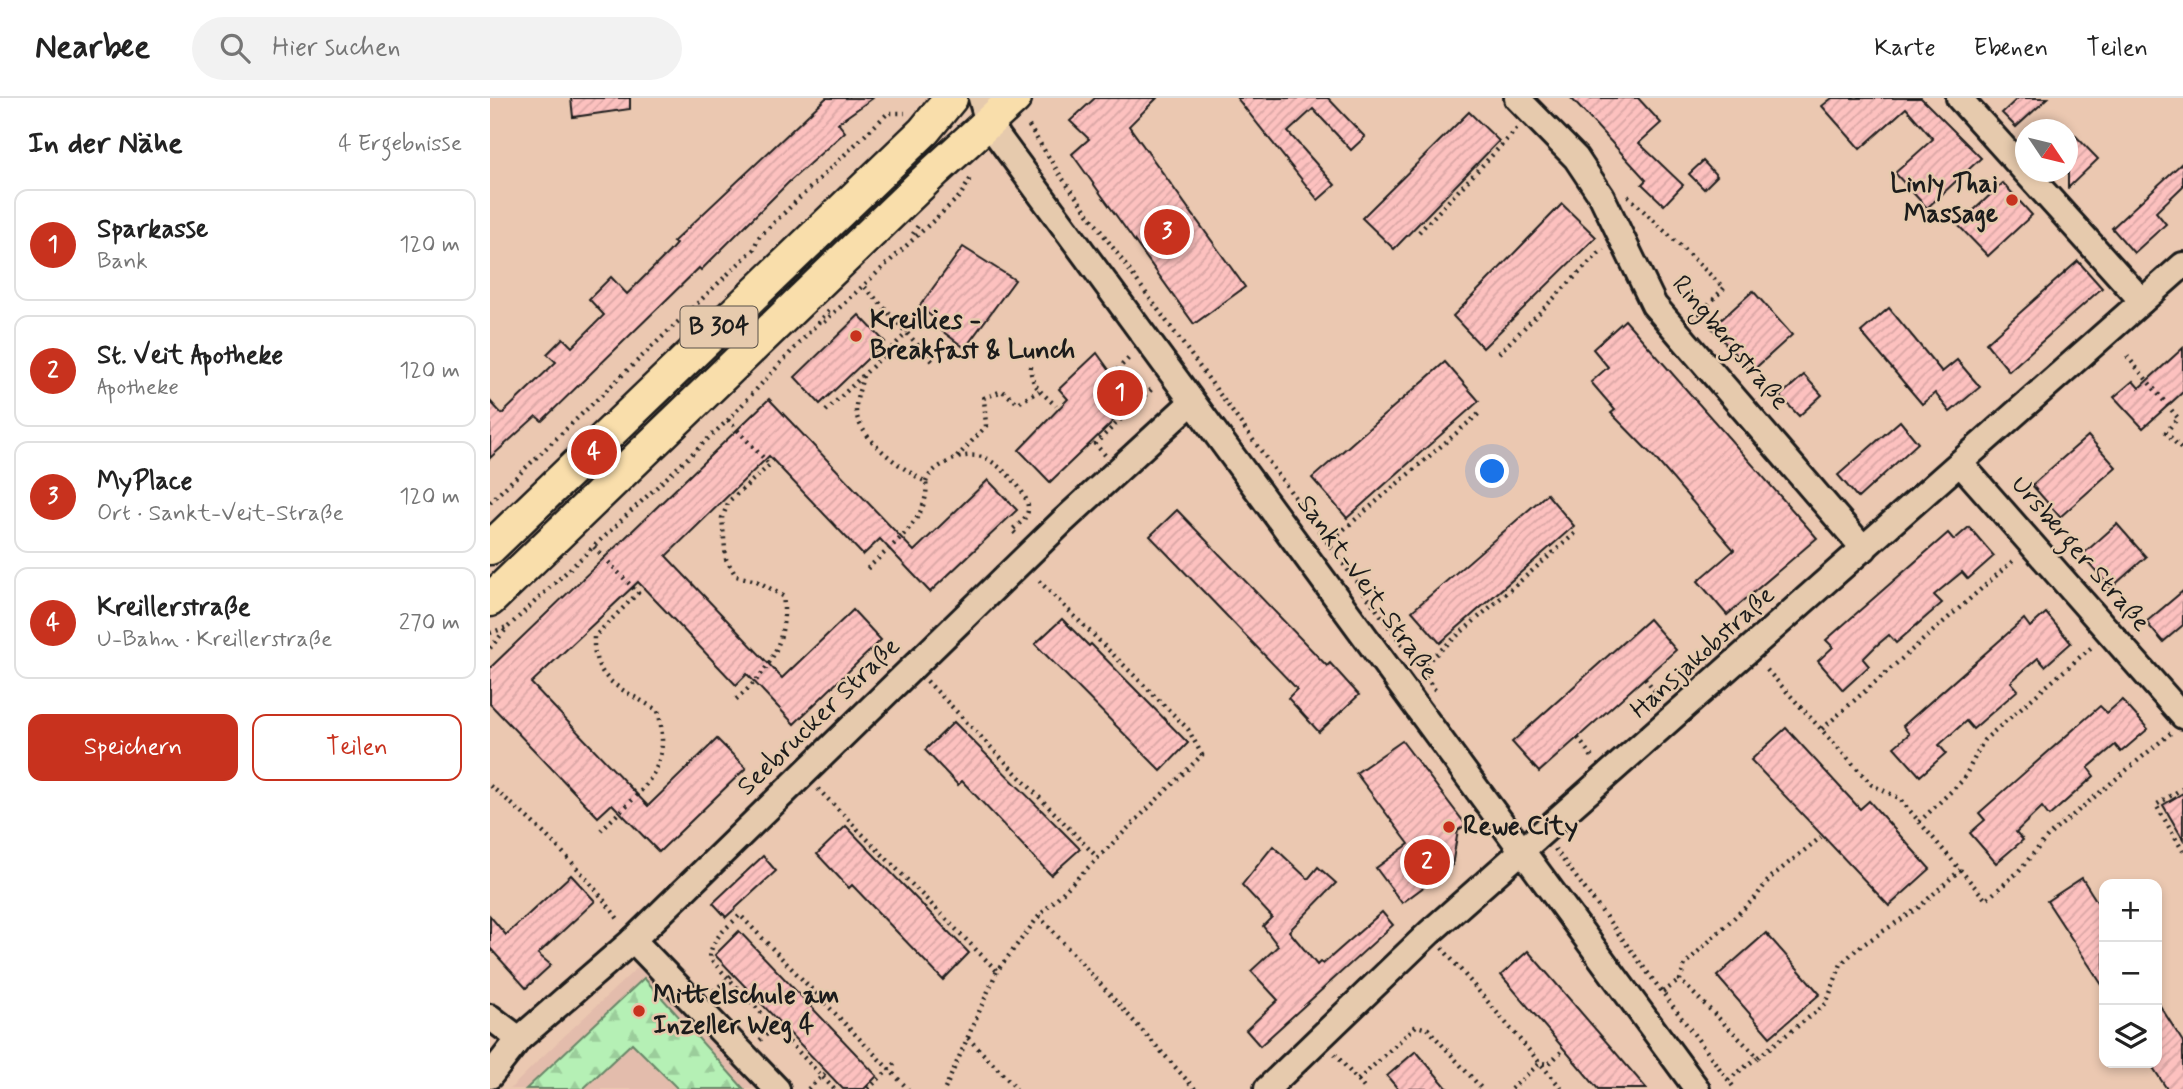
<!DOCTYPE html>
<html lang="de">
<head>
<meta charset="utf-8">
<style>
	body { margin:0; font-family:Mynerve,sans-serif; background:#f2f2f2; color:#222 }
	.controls { position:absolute; right:21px; bottom:21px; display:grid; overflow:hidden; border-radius:14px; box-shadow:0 4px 10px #0003 }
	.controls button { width:63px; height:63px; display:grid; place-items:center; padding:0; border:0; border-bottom:2px solid #e0e0e0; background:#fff; color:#222; font:35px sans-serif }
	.compass { position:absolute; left:1525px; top:21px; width:63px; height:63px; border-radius:50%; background:#fff; box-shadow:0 4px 10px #0003; rotate:125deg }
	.you { position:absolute; left:1003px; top:374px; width:24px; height:24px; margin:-18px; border:5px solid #fff; border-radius:50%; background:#1a73e8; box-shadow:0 0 0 10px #1a73e833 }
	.badge { display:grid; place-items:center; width:46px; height:46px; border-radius:50%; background:#c8321e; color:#fff; font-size:23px; font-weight:700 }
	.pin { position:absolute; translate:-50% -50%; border:4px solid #fff; box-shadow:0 2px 7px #0006 }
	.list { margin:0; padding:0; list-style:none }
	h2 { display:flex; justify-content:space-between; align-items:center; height:91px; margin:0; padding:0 28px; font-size:30px }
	h2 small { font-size:23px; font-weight:400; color:#767676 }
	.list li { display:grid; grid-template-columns:46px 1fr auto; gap:21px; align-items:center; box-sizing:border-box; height:112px; margin:0 14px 14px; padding:0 14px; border:2px solid #e0e0e0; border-radius:14px }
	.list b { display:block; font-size:26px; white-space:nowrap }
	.list p { margin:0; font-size:23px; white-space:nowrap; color:#767676 }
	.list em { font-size:23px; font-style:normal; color:#767676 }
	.actions { display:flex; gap:14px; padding:21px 28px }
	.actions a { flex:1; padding:16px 0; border:2px solid #c8321e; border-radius:14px; text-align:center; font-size:24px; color:#c8321e }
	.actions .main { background:#c8321e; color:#fff }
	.icon { flex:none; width:38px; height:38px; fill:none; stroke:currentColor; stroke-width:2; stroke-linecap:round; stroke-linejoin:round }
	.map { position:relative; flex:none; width:1693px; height:991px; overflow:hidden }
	header { display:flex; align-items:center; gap:42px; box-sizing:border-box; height:98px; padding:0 35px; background:#fff; border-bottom:2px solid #e0e0e0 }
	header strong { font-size:33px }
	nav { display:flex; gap:38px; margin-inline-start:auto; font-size:24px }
	.search { width:490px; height:63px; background:#f2f2f2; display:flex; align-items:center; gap:18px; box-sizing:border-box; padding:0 24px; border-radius:38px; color:#767676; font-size:26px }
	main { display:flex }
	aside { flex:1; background:#fff }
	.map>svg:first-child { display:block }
	.built { fill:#e3bcac }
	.forest { fill:url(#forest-firs); stroke:#688668; stroke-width:2 }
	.building { fill:url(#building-hatch); stroke:#1c1c1c; stroke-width:2 }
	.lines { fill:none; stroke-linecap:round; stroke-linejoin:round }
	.minor-casing { stroke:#1c1c1c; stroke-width:30 }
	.major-casing { stroke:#1c1c1c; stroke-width:37 }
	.path { stroke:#1c1c1c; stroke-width:4.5; stroke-dasharray:2 5; stroke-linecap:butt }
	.minor { stroke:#e6caad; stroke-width:24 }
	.major { stroke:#f9deab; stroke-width:32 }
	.poi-dot { fill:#c8321e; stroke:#e6caad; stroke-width:2.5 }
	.labels { text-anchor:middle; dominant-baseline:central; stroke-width:5; stroke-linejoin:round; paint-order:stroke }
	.shield { fill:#e6caad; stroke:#595048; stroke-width:2 }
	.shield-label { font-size:24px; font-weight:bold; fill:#1c1c1c }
	.poi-label { font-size:26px; font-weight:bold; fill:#1c1c1c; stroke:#e6caad; text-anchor:start }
	.street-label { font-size:26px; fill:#1c1c1c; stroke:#e6caad }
</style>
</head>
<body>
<header>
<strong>Nearbee</strong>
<div class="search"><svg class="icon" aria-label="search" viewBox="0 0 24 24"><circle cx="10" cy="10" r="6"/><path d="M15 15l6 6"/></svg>Hier suchen</div>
<nav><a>Karte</a><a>Ebenen</a><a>Teilen</a></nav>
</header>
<main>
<aside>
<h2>In der Nähe<small>4 Ergebnisse</small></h2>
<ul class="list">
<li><span class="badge">1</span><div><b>Sparkasse</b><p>Bank</p></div><em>120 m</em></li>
<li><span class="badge">2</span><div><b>St. Veit Apotheke</b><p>Apotheke</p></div><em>120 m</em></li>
<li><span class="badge">3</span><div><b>MyPlace</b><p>Ort · Sankt-Veit-Straße</p></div><em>120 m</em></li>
<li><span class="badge">4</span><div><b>Kreillerstraße</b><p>U-Bahn · Kreillerstraße</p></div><em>270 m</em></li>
</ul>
<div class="actions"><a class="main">Speichern</a><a>Teilen</a></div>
</aside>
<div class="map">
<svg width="1693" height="991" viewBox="0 0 1693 991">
	<defs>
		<pattern id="forest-firs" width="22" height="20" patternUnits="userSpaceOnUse" patternTransform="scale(1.75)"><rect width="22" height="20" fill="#b5f0b5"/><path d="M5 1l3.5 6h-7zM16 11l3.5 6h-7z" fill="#9bcd9b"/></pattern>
		<pattern id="building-hatch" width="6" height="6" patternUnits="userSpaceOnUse" patternTransform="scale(1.75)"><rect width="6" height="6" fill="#fdc1bf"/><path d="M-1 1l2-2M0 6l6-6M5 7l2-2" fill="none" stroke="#d8a5a4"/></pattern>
	</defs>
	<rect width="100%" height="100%" fill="#ebc8b1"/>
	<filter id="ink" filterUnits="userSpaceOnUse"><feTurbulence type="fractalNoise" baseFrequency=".0143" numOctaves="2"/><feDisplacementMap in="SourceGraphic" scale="14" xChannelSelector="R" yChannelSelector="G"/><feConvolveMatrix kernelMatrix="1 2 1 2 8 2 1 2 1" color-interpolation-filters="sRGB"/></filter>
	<g filter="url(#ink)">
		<path class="built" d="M151,866l120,125h-251l31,-31z"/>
		<path class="forest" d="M154,880l100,111h-66l-46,-46 -49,46h-57z"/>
		<g class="building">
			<path d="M81,0h59v11l-57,8z"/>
			<path d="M336,0h47l-35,25 7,9 -56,50 -88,88 -2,-2 -157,153 -6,-5 -46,42v-57l12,13 54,-52 -9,-8 16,-16 9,9 32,-32 -15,-16 22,-22 16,17 42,-42 7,-8 -3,-2z"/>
			<path d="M605,0h62l-28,28 116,161 -51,37 -122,-170 17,-15 -19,-18z"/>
			<path d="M747,0h91l37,39 -14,13 -38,-41 -25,23 47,53 -17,15z"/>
			<path d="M1081,0h67l23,25 -22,20 44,42 -19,20 -22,-21 4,-4z"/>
			<path d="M1342,0h89l60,60 -54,50 -32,-35 38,-34 -27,-31 -46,41 -38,-43z"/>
			<path d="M1528,0h30l-32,29 -14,-14z"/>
			<path d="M979,14l30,29 -105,108 -32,-31z"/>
			<path d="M1578,30l30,31 -30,29z"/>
			<path d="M1213,63l14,15 -13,13 -15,-15z"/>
			<path d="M1693,64v24l-27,26 10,12 -32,29 -22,-25z"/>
			<path d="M1513,85l29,32 -44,41 -30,-31z"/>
			<path d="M1072,106l34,33 -113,111 -30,-32z"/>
			<path d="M473,149l52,33 -50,68 -23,-17 3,-5 -26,-19z"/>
			<path d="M1588,163l24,27 -93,83 -23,-28z"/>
			<path d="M1263,193l39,44 -41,37 -39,-44z"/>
			<path d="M1399,210l53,64 15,-12 23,27 -30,25 -15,-19 -13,11 -61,-72z"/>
			<path d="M369,217l26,27 -65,62 -25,-27z"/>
			<path d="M1135,222l192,218 -90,77 -29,-34 36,-31 -80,-93 -43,-44 4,-3 -24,-28 17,-15 -15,-18z"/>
			<path d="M1693,250v44l-40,36 -29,-31 19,-16 6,7z"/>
			<path d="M607,255l30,42 -3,5 5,6 -79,76 -31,-32 49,-51 -9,-10z"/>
			<path d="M955,264l34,39 -132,117 -35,-40z"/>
			<path d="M1314,277l18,20 -23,21 -19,-20z"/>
			<path d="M279,301l145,152 74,-71 29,30 -87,82 -50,-53 -17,16 -94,-99 -103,100 116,122 71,-68 28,30 -87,84 -47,-50 -11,11 -98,-103 -107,101 117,123 69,-67 29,29 -87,84 -47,-48 -14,13 -108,-113v-36z"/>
			<path d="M1410,323l18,22 -60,55 -20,-23z"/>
			<path d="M1598,338l28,31 -56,50 -28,-32z"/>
			<path d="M1057,396l27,32 -134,117 -28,-32z"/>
			<path d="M687,412l150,156 3,-3 29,32 -40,37 -31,-34 9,-9 -147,-153z"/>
			<path d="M1627,426l29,33 -35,31 -29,-33z"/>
			<path d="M1479,429l25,29 -26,23 -6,-7 -28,23 8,8 -46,40 -7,-8 -13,11 -13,13 6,7 -26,24 -25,-29 15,-14 -7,-7 122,-107 6,7z"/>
			<path d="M1693,493v34l-20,17 -17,-20z"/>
			<path d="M1556,515l25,30 -26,23 -7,-8 -14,12 -13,12 7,8 -45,39 -7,-8 -27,24 7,8 -26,23 -26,-29 15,-13 -6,-8 121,-107 6,8z"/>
			<path d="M572,521l27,27 2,-2 97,99 -27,28 -126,-127z"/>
			<path d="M1159,521l27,31 -137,122 -27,-30z"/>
			<path d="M1632,602l26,29 -27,23 -6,-7 -27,23 6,8 -45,40 -7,-9 -26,25 7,8 -27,23 -26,-30 15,-13 -6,-7 121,-107 7,7z"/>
			<path d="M464,624l126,127 -29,26 -89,-94 -4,4 -33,-35z"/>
			<path d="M1296,630l74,81 9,-8 61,68 -41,37 -138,-146z"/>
			<path d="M912,643l64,84 -8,5 -6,36 -50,37 -26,-35 33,-24 -53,-71z"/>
			<path d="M1693,695v46l-20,-34z"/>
			<path d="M356,728l123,127 -26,27 -91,-95 -3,3 -32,-34z"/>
			<path d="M783,748l35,33 10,-12 18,16 -47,48 28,34 3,-3 3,2 59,-52 11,13 -133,121 -14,-16 32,-30 -27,-29 27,-25 -15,-20 9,-9 -30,-32z"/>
			<path d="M273,758l13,15 -50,46 -13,-14z"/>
			<path d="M81,777l24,26 -57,53 13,11 -25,23 -36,-40v-32l16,19z"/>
			<path d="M1592,780l22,35v75l-57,-87z"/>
			<path d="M249,833l138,145 -13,13h-21l-128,-134z"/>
			<path d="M1276,835l54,61 -50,43 -53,-61z"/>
			<path d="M1038,853l119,138h-49l-97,-114z"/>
			<path d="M1667,903l26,41v47h-16l-17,-26h7z"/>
			<path d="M926,953l32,38h-50l-11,-13z"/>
		</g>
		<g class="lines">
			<g class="minor-casing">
				<g id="minor">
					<path d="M491,0l7,25 709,966"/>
					<path d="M1027,0l59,60 26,39 52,108 210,244"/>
					<path d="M1469,0l183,203"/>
					<path d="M1470,365l223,253"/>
					<path d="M143,842l144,149"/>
					<path d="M0,919l29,22"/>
					<path d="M0,978l29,-37 114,-99 429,-418 130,-120"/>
					<path d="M777,991l162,-156 754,-668"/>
				</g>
			</g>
			<g class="major-casing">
				<g id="major">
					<path d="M0,450l434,-417 27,-33"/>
					<path d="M0,502l446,-430 79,-72"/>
				</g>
			</g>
			<g class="path">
				<path d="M539,28l31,49 378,519"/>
				<path d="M1138,98l96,92 -30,32"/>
				<path d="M929,134l98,-103"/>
				<path d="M423,136l6,-10"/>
				<path d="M375,189l70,77"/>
				<path d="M334,224l136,-126 11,-18"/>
				<path d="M1009,255l104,-104"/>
				<path d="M1637,258l51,62 -12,14 17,19"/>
				<path d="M541,268c-2,19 12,27 25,40"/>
				<path d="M622,277l19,-19"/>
				<path d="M373,278c-2,10 -7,22 -7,32 -1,29 48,62 70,74 5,37 -37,65 -61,89"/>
				<path d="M336,313l81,-78"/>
				<path d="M238,322l42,45 -41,36 -7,17 4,41 10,17 21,5 26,15c6,44 -15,78 -49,105"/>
				<path d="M615,357l-10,-11 59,-57"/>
				<path d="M467,359l29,-31 -2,-28 18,-7 16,12 21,-12"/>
				<path d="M436,384c4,-11 13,-16 24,-21 10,-5 21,-7 32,-4 15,4 53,39 45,57 -2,6 -11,12 -15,16l5,5"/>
				<path d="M0,404l264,-253 4,-11 130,-125h17"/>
				<path d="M838,445l154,-132"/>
				<path d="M104,449l44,46 -44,44c-2,47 32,52 64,74 16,61 -18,80 -57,119"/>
				<path d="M0,535l17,-6"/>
				<path d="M0,550l18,-21 220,-207 101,-109"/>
				<path d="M930,570l158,-137"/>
				<path d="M1277,572l105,115 27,13 87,102 31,-27 32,-38 123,-103"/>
				<path d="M1155,580l16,21"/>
				<path d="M437,583l170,176"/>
				<path d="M1332,631l193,-170"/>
				<path d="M1088,640l16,22"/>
				<path d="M0,688c48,38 95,86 130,136"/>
				<path d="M1693,690l-27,17 27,46"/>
				<path d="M328,691l179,182"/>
				<path d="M1429,724l44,-42 21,-40 110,-95"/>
				<path d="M1065,751l180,240"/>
				<path d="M549,818l156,173"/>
				<path d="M952,850l120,141"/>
				<path d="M224,893l19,-17"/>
				<path d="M1173,894l17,-12"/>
				<path d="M478,940l49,51"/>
				<path d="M270,942l20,-17"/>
				<path d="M845,956l30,35"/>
				<path d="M1268,959l68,-53 15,-40 17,-16 60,-40 42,-38"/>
				<path d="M868,982l58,-54 12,3 54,60"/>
				<path d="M1238,982l30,-23 -78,-77 5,-16 70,-66 15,-20 51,-41"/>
				<path d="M318,991l19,-17"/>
				<path d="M344,991l-124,-130c0,-20 17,-31 30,-44l168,174"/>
				<path d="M378,991l30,-28"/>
				<path d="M455,991l52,-118 42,-55 163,-161 -14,-26 -152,-151"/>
				<path d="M1021,991l29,-26 9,1 15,-15"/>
			</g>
			<use href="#minor" class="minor"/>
			<use href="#major" class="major"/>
		</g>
	</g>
	<g class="poi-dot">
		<circle cx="1522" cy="102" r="7"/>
		<circle cx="366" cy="238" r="7"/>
		<circle cx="959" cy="729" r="7"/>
		<circle cx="149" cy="913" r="7"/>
	</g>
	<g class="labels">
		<rect class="shield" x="190.5" y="208.5" width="77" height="41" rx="5"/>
		<g class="shield-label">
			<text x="229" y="229">B 304</text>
		</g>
		<g class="poi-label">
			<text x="1508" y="87" text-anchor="end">Linly Thai<tspan x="1508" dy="30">Massage</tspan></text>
			<text x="380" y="223">Kreillies -<tspan x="380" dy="30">Breakfast &amp; Lunch</tspan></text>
			<text x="973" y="729">Rewe City</text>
			<text x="163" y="898">Mittelschule am<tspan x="163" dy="30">Inzeller Weg 4</tspan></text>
		</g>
		<g class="street-label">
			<text transform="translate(1240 245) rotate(50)">Ringbergstraße</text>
			<text transform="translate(1590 456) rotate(49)">Ursberger Straße</text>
			<text transform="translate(877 490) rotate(54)">Sankt-Veit-Straße</text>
			<text transform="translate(1213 555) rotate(-42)">Hansjakobstraße</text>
			<text transform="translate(329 619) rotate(-44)">Seebrucker Straße</text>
		</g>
	</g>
</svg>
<div class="controls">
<button>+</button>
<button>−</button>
<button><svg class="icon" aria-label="layers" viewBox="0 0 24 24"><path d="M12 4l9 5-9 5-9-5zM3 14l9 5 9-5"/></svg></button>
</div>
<svg class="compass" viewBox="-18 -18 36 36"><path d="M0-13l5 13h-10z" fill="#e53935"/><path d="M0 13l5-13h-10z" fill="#767676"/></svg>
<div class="you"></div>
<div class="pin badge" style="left:630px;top:295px">1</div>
<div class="pin badge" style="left:937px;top:764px">2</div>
<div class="pin badge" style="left:677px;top:134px">3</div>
<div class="pin badge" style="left:104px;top:354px">4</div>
</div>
</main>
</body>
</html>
